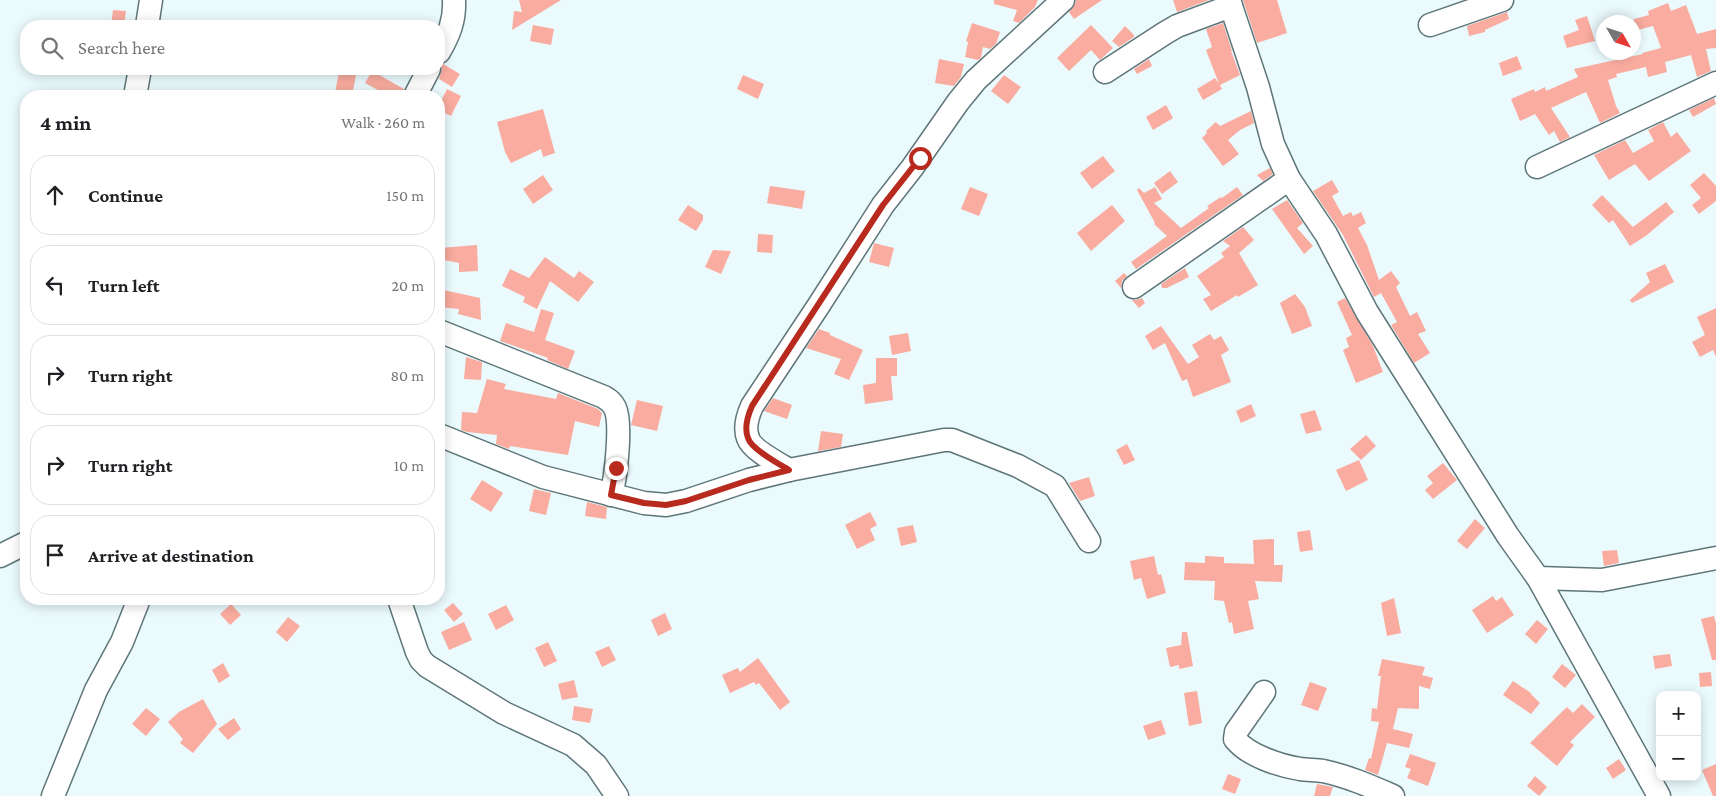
<!DOCTYPE html>
<html lang="en">
<head>
<meta charset="utf-8">
<style>
	body { margin:0; font-family:"Crimson Pro",serif; background:#f6f6f6; color:#202124 }
	.controls { position:absolute; right:15px; bottom:15px; display:grid; overflow:hidden; border-radius:10px; box-shadow:0 2px 12px #0003 }
	.controls button { width:45px; height:45px; display:grid; place-items:center; padding:0; border:0; border-bottom:1px solid #e0e0e0; background:#fff; color:#202124; font:25px sans-serif }
	.compass { position:absolute; left:1596px; top:15px; width:45px; height:45px; border-radius:50%; background:#fff; box-shadow:0 2px 12px #0003; rotate:129deg }
	.stop { position:absolute; width:15px; height:15px; margin:-11px; border:4px solid #b82a1e; border-radius:50%; background:#fff }
	.stop.end { background:#b82a1e; border-color:#fff; box-shadow:0 1px 5px #0008 }
	.list { margin:0; padding:0; list-style:none }
	h2 { display:flex; justify-content:space-between; align-items:center; height:65px; margin:0; padding:0 20px; font-size:21px }
	h2 small { font-size:16px; font-weight:400; color:#757577 }
	.list li { display:grid; grid-template-columns:32px 1fr auto; gap:15px; align-items:center; box-sizing:border-box; height:80px; margin:0 10px 10px; padding:0 10px; border:1px solid #e0e0e0; border-radius:20px }
	.list b { display:block; font-size:19px; white-space:nowrap }
	.list em { font-size:16px; font-style:normal; color:#757577 }
	.icon { flex:none; width:28px; height:28px; fill:none; stroke:currentColor; stroke-width:2; stroke-linecap:round; stroke-linejoin:round }
	.map { position:relative; flex:none; width:1716px; height:796px; overflow:hidden }
	.search { position:absolute; background:#fff; box-shadow:0 2px 12px #0003; left:20px; top:20px; width:425px; height:55px; display:flex; align-items:center; gap:12px; box-sizing:border-box; padding:0 18px; border-radius:20px; color:#757577; font-size:19px }
	.panel { position:absolute; background:#fff; box-shadow:0 2px 12px #0003; left:20px; top:90px; width:425px; height:515px; border-radius:20px }
	.map>svg:first-child { display:block }
	.building { fill:#f9ac9f }
	.lines { fill:none; stroke-linecap:round; stroke-linejoin:round }
	.minor-casing { stroke:#5e767a; stroke-width:25 }
	.minor { stroke:#fff; stroke-width:22 }
	.route { stroke:#b82a1e; stroke-width:6 }
</style>
</head>
<body>
<div class="map">
<svg width="1716" height="796" viewBox="0 0 1716 796">
	<rect width="100%" height="100%" fill="#ebfafd"/>
	<g class="building">
		<path d="M519,0h42l-49,30 2,-19 8,1z"/>
		<path d="M994,0h44l-3,7 -16,16 -6,-2 4,-11 -23,-6z"/>
		<path d="M1076,0h26l-28,19 -5,-7 6,-8z"/>
		<path d="M1173,0h36l-32,12z"/>
		<path d="M1243,0h34l10,33 -30,10z"/>
		<path d="M1668,3l3,8 15,-6 11,29 19,-5v19l-10,1 5,22 -14,6 -6,-22 -26,7 2,10 -19,5 -2,-10 -30,7 1,3 -9,3 8,26 4,7 -20,10 -14,-31 -35,16 19,29 -10,5 -6,-11 -5,4 -14,-21 -15,7 -9,-22 23,-10 1,3 10,-5 1,4 32,-14 -4,-8 69,-15 -1,-1 19,-5 -8,-22 -19,5v-12l15,-4 -1,-4z"/>
		<path d="M113,10l13,1 -2,15h-13z"/>
		<path d="M1507,12l2,7 -24,11v2l-16,4 -2,-10z"/>
		<path d="M1587,16l8,25 -28,7 -4,-12 16,-6 -4,-10z"/>
		<path d="M972,23l28,9 -4,12 -6,5 -7,-2 -2,11 -3,2 -13,-3 3,-15 -2,-1z"/>
		<path d="M1223,23l9,28h-1l9,24 -20,10 2,4 -19,11 -6,-11 18,-11 4,6 -13,-34 6,-3 -6,-18z"/>
		<path d="M533,25l21,4 -3,16 -21,-4z"/>
		<path d="M1091,25l22,23 -13,12 -9,-10 -22,21 -12,-13z"/>
		<path d="M1125,26l9,9v2l-15,10 -7,-6z"/>
		<path d="M1517,56l5,13 -19,7 -4,-13z"/>
		<path d="M939,59l25,5 -3,13 -7,9 -19,-3z"/>
		<path d="M1149,59l3,7 -15,8 -3,-5z"/>
		<path d="M443,64l17,10 -8,13 -13,-8 3,-10 -1,-4z"/>
		<path d="M372,71l32,18 -2,7h-13l-24,-13z"/>
		<path d="M339,72l17,3 -4,21 -17,-3z"/>
		<path d="M743,75l21,9 -6,15 -21,-10z"/>
		<path d="M1004,75l17,12 -13,17 -17,-13z"/>
		<path d="M447,89l14,7 -10,20 -12,-6v-5z"/>
		<path d="M1714,98l2,6 -23,13 -4,-7z"/>
		<path d="M1166,105l7,13 -20,12 -7,-13z"/>
		<path d="M543,109l12,44 -12,4 -2,-8 -30,14 -6,-11 -8,-30z"/>
		<path d="M1251,111l3,12 -14,7 -12,10 11,14 -16,12 -21,-28 5,-5 -1,-2 10,-9 4,4z"/>
		<path d="M1663,122l8,15 6,-5 14,19 -42,30 -14,-17 -26,16 -15,-25 31,-15 8,13 21,-12 -6,-11z"/>
		<path d="M1103,156l12,15 -23,18 -12,-16z"/>
		<path d="M1270,168l3,6 -10,7 -6,-6z"/>
		<path d="M1170,171l8,11 -16,12 -8,-11z"/>
		<path d="M1704,173l12,13v15l-17,13 -7,-9 9,-7 -11,-13z"/>
		<path d="M543,175l10,15 -20,14 -10,-15z"/>
		<path d="M1332,180l7,12 -7,4 11,20 8,-4 2,4 8,-4 5,11 -8,5 9,17 12,35 12,-9 9,12 -4,4 14,29 7,-4 9,19 -8,3 12,19 -16,10 -23,-38 6,-3 -16,-29 -7,4 -31,-62 -30,-44z"/>
		<path d="M770,186l35,5 -3,18 -35,-6z"/>
		<path d="M970,187l18,7 -9,22 -18,-7z"/>
		<path d="M1155,187l7,12 -8,4 27,25 28,-20 -2,-2 14,-9 1,1 15,-11 6,8 -107,74 -5,-7 36,-26 -13,-12 1,-1 -18,-33 2,-2 5,5z"/>
		<path d="M1602,195l31,32 33,-25 8,10 -27,23 -17,11 -17,-26 -4,3 -17,-18z"/>
		<path d="M1287,200l16,23 -6,5 16,18 -9,8 -32,-45z"/>
		<path d="M688,205l15,10v5l-7,11 -18,-11z"/>
		<path d="M1112,205l13,16 -34,30 -14,-18z"/>
		<path d="M1243,227l11,13 -15,13 19,32 -20,12 -1,-2 -26,16 -8,-12 8,-4 -14,-19 27,-19 -3,-4 9,-7 -7,-5z"/>
		<path d="M758,234l15,1 -1,18 -15,-1z"/>
		<path d="M874,243l20,5 -5,19 -20,-5z"/>
		<path d="M477,245l1,26 -19,1v-9l-20,-4v-11z"/>
		<path d="M713,250l18,1 -10,23 -16,-7z"/>
		<path d="M545,257l29,21 5,-7 15,11 -16,20 -28,-21 -13,28 -14,-7 2,-5 -23,-11 8,-17 19,9z"/>
		<path d="M1665,264l9,18 -42,21 -2,-3 20,-18 -4,-9z"/>
		<path d="M1185,268l4,9 -22,11h-5l-1,-4z"/>
		<path d="M1124,273l3,3 -5,5 -1,7 -6,-7z"/>
		<path d="M439,289l41,9 1,22 -23,-6 1,-5 -20,-2z"/>
		<path d="M1295,294l10,13 7,19 -20,8 -12,-31z"/>
		<path d="M1142,298l3,5 -6,5 -8,-9 5,1z"/>
		<path d="M1345,298l28,48 10,26 -27,11 -13,-33 6,-3 -3,-9 6,-3 -15,-33z"/>
		<path d="M1716,308v49l-3,-7 -13,7 -8,-15 13,-7 -8,-18z"/>
		<path d="M541,309l13,4 -9,27 30,11 -7,18 -21,-9 1,-2 -48,-17 6,-18 28,9z"/>
		<path d="M1161,326l27,38 11,-7 -7,-12 18,-11 4,6 7,-4 8,14 -8,5 10,27 -38,15 -6,-18 -5,2 -17,-38 -12,7 -8,-14z"/>
		<path d="M819,329l11,4v2l33,15 -14,30 -15,-6 7,-15 -35,-11z"/>
		<path d="M908,333l3,18 -19,4 -3,-19z"/>
		<path d="M466,357l16,5 -1,18 -17,-1z"/>
		<path d="M876,358h21v18h-6l2,24 -28,4 -2,-19 13,-2z"/>
		<path d="M487,379l19,5 -2,5 52,10 2,-6 40,16 4,4 -3,14 -24,-6 -7,34 -58,-9 -1,3 -13,-5 1,-9 -30,-3 -6,-2 1,-18 15,1z"/>
		<path d="M773,398l19,7 -5,14 -23,-8z"/>
		<path d="M637,400l26,6 -6,25 -26,-6z"/>
		<path d="M1251,404l5,12 -15,7 -5,-12z"/>
		<path d="M1315,410l7,20 -16,4 -6,-20z"/>
		<path d="M821,431l22,3 -2,13 -23,4z"/>
		<path d="M1366,435l10,11 -15,14 -11,-11z"/>
		<path d="M1127,444l8,16 -11,5 -8,-15z"/>
		<path d="M1359,460l9,20 -22,11 -10,-21z"/>
		<path d="M1443,463l14,17 -24,19 -8,-9 8,-7 -6,-7z"/>
		<path d="M1089,477l6,19 -15,5 -11,-18z"/>
		<path d="M482,480l21,13 -12,19 -21,-13z"/>
		<path d="M534,489l17,4 -5,22 -17,-4z"/>
		<path d="M587,502l20,5 -1,12 -21,-3z"/>
		<path d="M870,512l7,13 -7,4 5,11 -18,9 -12,-24z"/>
		<path d="M1475,519l10,9 -18,21 -10,-8z"/>
		<path d="M913,525l4,17 -16,4 -4,-18z"/>
		<path d="M1310,530l3,20 -13,2 -3,-20z"/>
		<path d="M1274,539v26h9l-1,17 -27,-1 4,18 -11,2 6,28 -20,5 -2,-12 -3,1 -5,-22 -10,-1 1,-19 -31,-1 1,-18 20,1v-7l19,1v6l30,1 -1,-24z"/>
		<path d="M1617,550l2,13 -15,3 -2,-15z"/>
		<path d="M1154,556l4,19 3,-1 5,19 -19,6 -6,-21 -7,2 -4,-19z"/>
		<path d="M1493,596l3,5 6,-4 12,18 -27,18 -15,-23z"/>
		<path d="M1394,598l7,35 -14,3 -6,-33z"/>
		<path d="M453,603l10,11 -9,8 -10,-12z"/>
		<path d="M231,604l10,11 -11,10 -10,-11z"/>
		<path d="M506,605l8,15 -18,10 -8,-16z"/>
		<path d="M665,613l7,16 -14,7 -7,-16z"/>
		<path d="M1714,616l2,7v37h-4l-11,-41z"/>
		<path d="M288,617l12,9 -13,16 -11,-10z"/>
		<path d="M1537,620l11,9 -12,15 -11,-10z"/>
		<path d="M464,622l8,18 -23,10 -8,-18z"/>
		<path d="M1182,632h5l6,34 -14,3v-4l-9,2 -4,-19 15,-3v2z"/>
		<path d="M548,642l9,19 -13,6 -9,-19z"/>
		<path d="M609,646l7,14 -14,7 -7,-15z"/>
		<path d="M1670,654l2,12 -17,3 -2,-13z"/>
		<path d="M758,658l32,44 -10,8 -21,-27 -3,2 -2,-3 -24,11 -8,-18 16,-7 2,4z"/>
		<path d="M1382,659l43,8 -3,8 11,3 -3,11 -11,-3v23l-21,-1 -5,21 20,5 -4,14 -22,-5 -9,32 -13,-5 4,-12 2,1 8,-37 -8,-1 1,-13 5,1 4,-33h-3z"/>
		<path d="M223,663l7,13 -11,7 -7,-13z"/>
		<path d="M1562,664l14,11 -11,13 -13,-11z"/>
		<path d="M1711,672l1,14 -12,1 -1,-14z"/>
		<path d="M574,680l4,17 -16,3 -4,-16z"/>
		<path d="M1513,681l18,12v1l9,9 -9,11 -28,-19z"/>
		<path d="M1310,682l17,6 -9,23 -17,-6z"/>
		<path d="M1197,691l5,32 -13,3 -5,-33z"/>
		<path d="M203,699l14,25 -24,29 -13,-10 3,-4 -15,-17 11,-10z"/>
		<path d="M1582,704l13,13 -25,25 4,3 -17,21 -27,-23 37,-36 6,6z"/>
		<path d="M574,706l19,3 -3,14 -18,-3z"/>
		<path d="M146,708l14,11 -14,17 -14,-12z"/>
		<path d="M234,718l7,11 -13,11 -10,-11z"/>
		<path d="M1161,720l5,14 -18,6 -5,-14z"/>
		<path d="M1410,754l26,9 -8,23 -21,-8 4,-9 -6,-2z"/>
		<path d="M1619,759l7,11 -13,9 -7,-11z"/>
		<path d="M1716,764v32h-3l-11,-26z"/>
		<path d="M1228,774l13,5 -6,15 -13,-5z"/>
		<path d="M1535,776l12,11 -8,9 -12,-10z"/>
		<path d="M1317,784l16,3 -3,9h-16z"/>
	</g>
	<g class="lines">
		<g class="minor-casing">
			<g id="minor">
				<path d="M1229,0l29,87 15,57 16,35 37,55 41,78 141,224 30,42 121,218"/>
				<path d="M1430,25l72,-25"/>
				<path d="M147,26l4,-26"/>
				<path d="M439,52c10,-17 16,-32 15,-52"/>
				<path d="M1105,72l60,-39 12,-7 54,-20"/>
				<path d="M135,96l5,-27"/>
				<path d="M415,96l14,-27"/>
				<path d="M1537,167l179,-84"/>
				<path d="M1134,287l155,-108"/>
				<path d="M439,331l165,66c5,3 8,5 11,11 7,15 1,70 -4,87"/>
				<path d="M439,435l104,42 101,26 22,2 20,-4 63,-21 40,-10 155,-30h8l66,26 37,20 34,55"/>
				<path d="M789,470c-10,-6 -38,-21 -41,-32 -4,-10 0,-23 4,-32l67,-101 64,-100 29,-37 46,-66 18,-22 87,-80"/>
				<path d="M0,556l26,-13"/>
				<path d="M1538,578l64,2 114,-22"/>
				<path d="M399,599l18,53 4,8 6,6 77,47 69,32 23,20 21,31"/>
				<path d="M1264,692l-28,40 -1,7c12,16 45,27 65,30 8,1 16,1 23,2 24,5 47,15 70,25"/>
				<path d="M53,796l43,-106 26,-48 17,-43"/>
			</g>
		</g>
		<use href="#minor" class="minor"/>
	</g>
	<g class="lines">
		<path class="route" d="M616,468l-5,27 33,8 22,2 20,-4 63,-21 40,-10c-10,-6 -38,-21 -41,-32 -4,-10 0,-23 4,-32l131,-201 37,-47"/>
	</g>
</svg>
<div class="controls">
<button>+</button>
<button>−</button>
</div>
<svg class="compass" viewBox="-18 -18 36 36"><path d="M0-13l5 13h-10z" fill="#e53935"/><path d="M0 13l5-13h-10z" fill="#757577"/></svg>
<div class="stop" style="left:920px;top:158px"></div>
<div class="stop end" style="left:616px;top:468px"></div>
<div class="search"><svg class="icon" aria-label="search" viewBox="0 0 24 24"><circle cx="10" cy="10" r="6"/><path d="M15 15l6 6"/></svg>Search here</div>
<section class="panel">
<h2>4 min<small>Walk · 260 m</small></h2>
<ul class="list">
<li><svg class="icon" aria-label="ahead" viewBox="0 0 24 24"><path d="M12 20V5M6 11l6-6 6 6"/></svg><div><b>Continue</b></div><em>150 m</em></li>
<li><svg class="icon" aria-label="left" viewBox="0 0 24 24"><path d="M17 20v-9H6M10 6l-5 5 5 5"/></svg><div><b>Turn left</b></div><em>20 m</em></li>
<li><svg class="icon" aria-label="right" viewBox="0 0 24 24"><path d="M7 20v-9h11M14 6l5 5-5 5"/></svg><div><b>Turn right</b></div><em>80 m</em></li>
<li><svg class="icon" aria-label="right" viewBox="0 0 24 24"><path d="M7 20v-9h11M14 6l5 5-5 5"/></svg><div><b>Turn right</b></div><em>10 m</em></li>
<li><svg class="icon" aria-label="arrive" viewBox="0 0 24 24"><path d="M6 21V4h12l-3 4 3 4H6"/></svg><div><b>Arrive at destination</b></div></li>
</ul>
</section>
</div>
</body>
</html>
